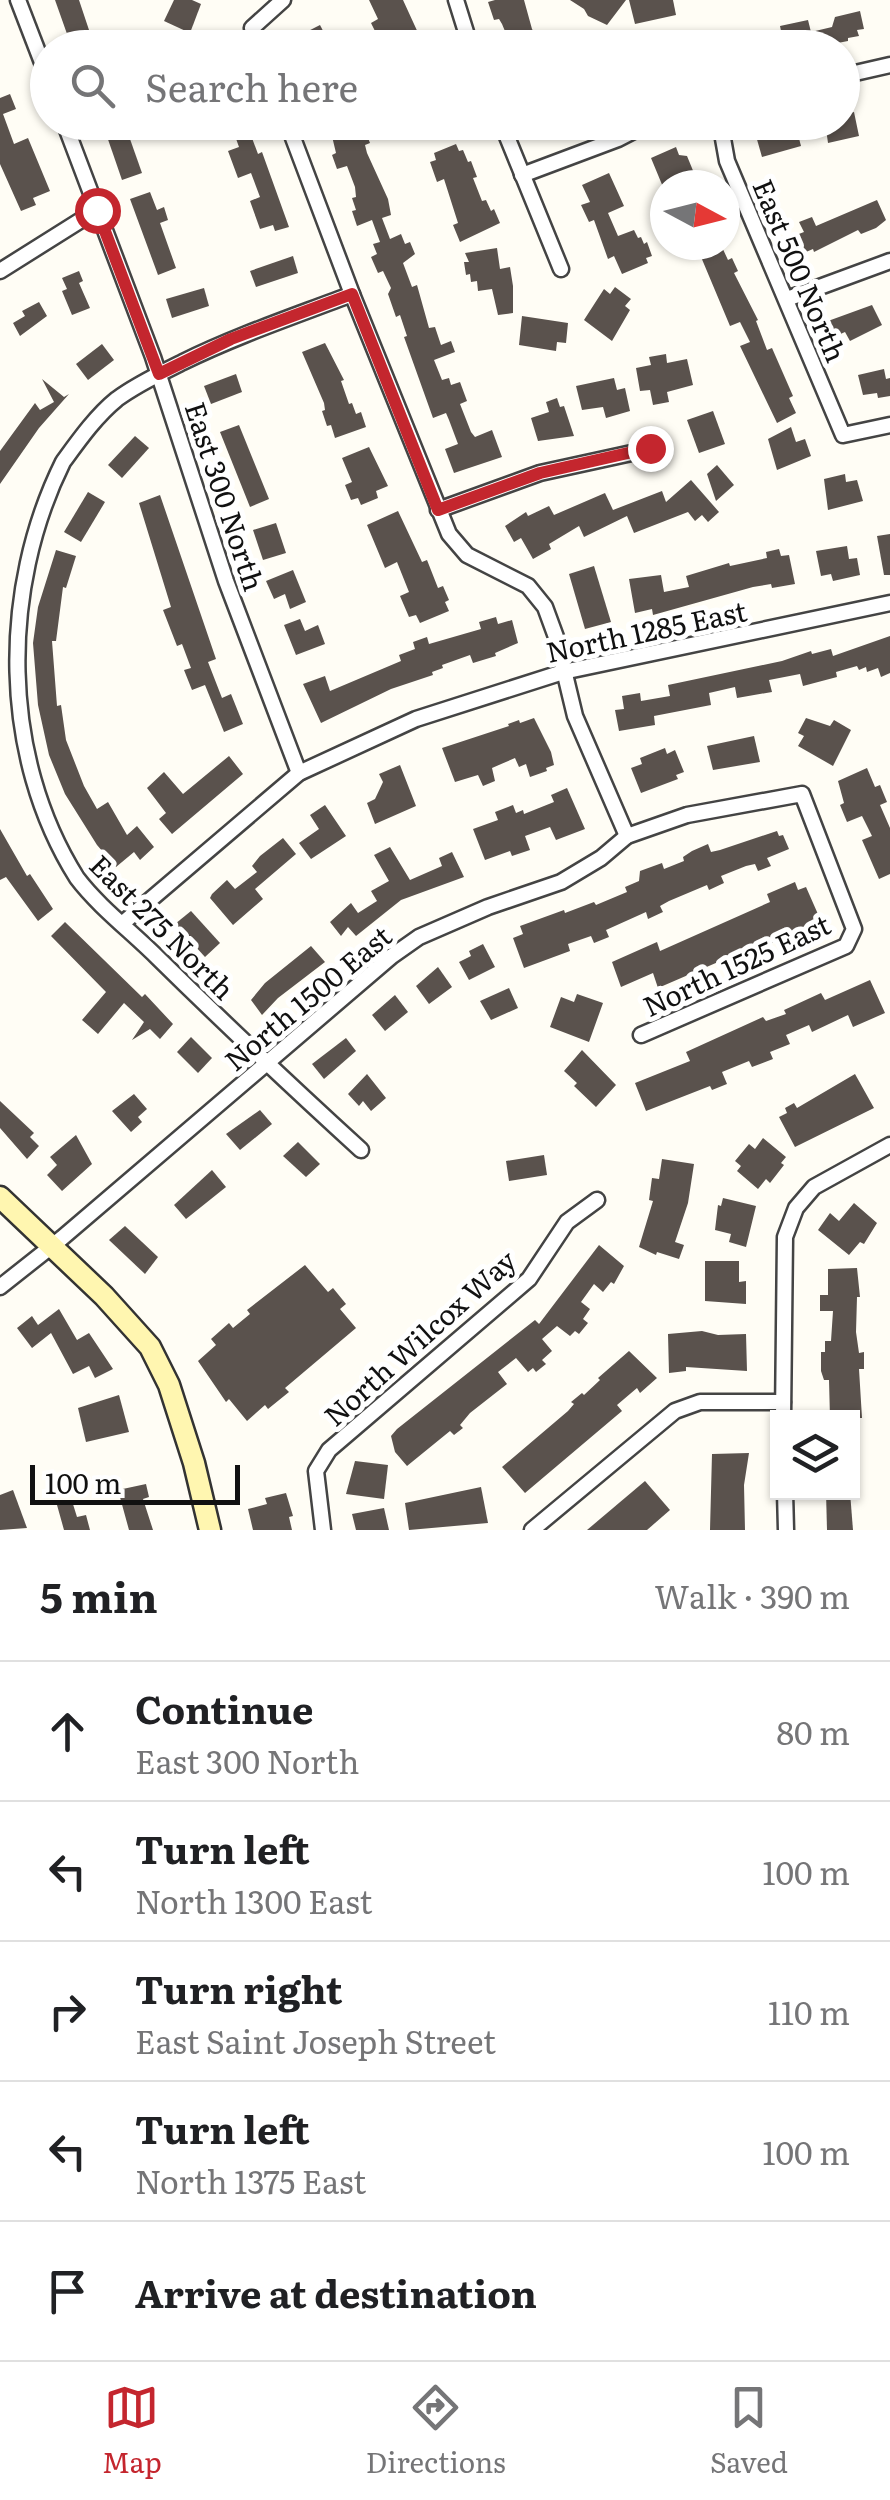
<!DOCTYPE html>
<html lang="en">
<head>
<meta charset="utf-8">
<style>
	body { margin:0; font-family:Literata,serif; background:#f6f6f6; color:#202124 }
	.controls { position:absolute; right:30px; bottom:30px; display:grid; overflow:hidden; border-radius:0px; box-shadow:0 2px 8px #0004 }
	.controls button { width:90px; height:90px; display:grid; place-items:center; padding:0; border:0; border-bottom:2px solid #e0e0e0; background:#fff; color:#202124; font:50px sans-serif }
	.compass { position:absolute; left:650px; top:170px; width:90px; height:90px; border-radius:50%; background:#fff; box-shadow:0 2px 8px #0004; rotate:97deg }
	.scale { position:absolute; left:30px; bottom:25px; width:210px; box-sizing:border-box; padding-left:10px; border:5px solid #111; border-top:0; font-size:28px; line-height:35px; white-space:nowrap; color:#111; -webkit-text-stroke:8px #fff; paint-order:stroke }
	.stop { position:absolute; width:30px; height:30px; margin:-22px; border:8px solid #c4262e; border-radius:50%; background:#fff }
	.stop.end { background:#c4262e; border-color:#fff; box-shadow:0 2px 10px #0008 }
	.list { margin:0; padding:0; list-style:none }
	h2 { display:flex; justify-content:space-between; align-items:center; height:130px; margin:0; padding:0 40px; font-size:42px }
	h2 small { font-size:32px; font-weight:400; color:#757577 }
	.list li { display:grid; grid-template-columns:65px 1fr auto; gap:30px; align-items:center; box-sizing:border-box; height:140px; padding:0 40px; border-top:2px solid #e0e0e0 }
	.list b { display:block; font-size:38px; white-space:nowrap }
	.list p { margin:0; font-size:32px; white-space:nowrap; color:#757577 }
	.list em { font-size:32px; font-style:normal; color:#757577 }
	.icon { flex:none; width:55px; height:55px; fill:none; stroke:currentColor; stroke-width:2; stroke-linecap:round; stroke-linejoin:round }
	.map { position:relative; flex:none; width:890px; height:1530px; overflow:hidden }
	.search { position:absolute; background:#fff; box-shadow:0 2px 8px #0004; left:30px; right:30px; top:30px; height:110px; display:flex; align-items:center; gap:25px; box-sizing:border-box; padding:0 35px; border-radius:55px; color:#757577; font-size:38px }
	.sheet { height:830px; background:#fff }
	nav { display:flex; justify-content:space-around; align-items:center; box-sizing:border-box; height:140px; border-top:2px solid #e0e0e0; background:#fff; font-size:28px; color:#757577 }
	nav a { display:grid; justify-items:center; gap:5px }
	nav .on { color:#c4262e }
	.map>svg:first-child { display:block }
	.building { fill:#5a524d }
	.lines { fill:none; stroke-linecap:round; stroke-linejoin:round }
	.street-casing { stroke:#444; stroke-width:19 }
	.secondary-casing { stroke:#333; stroke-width:25 }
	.street { stroke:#fff; stroke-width:14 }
	.secondary { stroke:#fff6b0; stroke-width:20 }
	.route { stroke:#c4262e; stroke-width:12 }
	.labels { text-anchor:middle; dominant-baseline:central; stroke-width:10; stroke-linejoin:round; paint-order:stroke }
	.street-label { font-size:28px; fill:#111; stroke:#fff }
</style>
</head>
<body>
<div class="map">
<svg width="890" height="1530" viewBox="0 0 890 1530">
	<rect width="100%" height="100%" fill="#fffdf5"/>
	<g class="building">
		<path d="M55,0h24l16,48h-23z"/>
		<path d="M174,0h18l9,4 -11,29 -26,-12z"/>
		<path d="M369,0h34l22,48h-31l-7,-18 -10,5 -6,-12 7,-4z"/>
		<path d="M495,0h29l8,29 5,8 7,-3 5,14h-37l-10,-24 -3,-5 -5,1 -6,-18z"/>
		<path d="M570,0h56l-19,25 -19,-9 -4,-7z"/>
		<path d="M629,0h44l3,15 -41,9z"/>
		<path d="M860,11l4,18 -7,1 2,6 -11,2v3l-36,7 -28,-2 -4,-20 28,-6 3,12 21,-5 3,-10z"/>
		<path d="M320,25l12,23h-57z"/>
		<path d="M10,94l6,15 -13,5 11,30 14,-6 22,53 -17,7 3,7 -15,6 -21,-47v-66z"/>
		<path d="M854,112l5,24 -31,7 -3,-21h17v-8z"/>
		<path d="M102,122h22l18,51 -20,7z"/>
		<path d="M230,122h16l12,32 4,-2 27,75 -14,4 -2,-6 -13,4 -10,-28 10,-4 -9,-24 -13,5 -10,-27 11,-4z"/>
		<path d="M358,122h4l8,21 -5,2 2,8 21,46 3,16 -9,3 8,21 11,-5 4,10 5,-2 5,12 -12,9 9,24 5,-2 12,43 6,-1 6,18 10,-4 4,11 -21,8 8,20 7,-2 2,7 9,-3 7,19 -7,3 11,28 4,5 17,-7 10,27 -48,16 -9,-24 13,-5 -9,-24 -3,-7 -13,5 -29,-81 3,-1 -7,-21 -4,2 -8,-23 3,-6 -8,-17 -5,2 -7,-16 6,-3 -4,-10 7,-2 -8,-22 -15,6 -5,-15 4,-1 -4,-12 4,-1 -1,-10 -8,-21 -10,3 -5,-14 4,-2 -5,-21z"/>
		<path d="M795,123l6,23 -39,11 -6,-21z"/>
		<path d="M456,144l3,7 4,-1 5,12 3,-1 6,16 -4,1 9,23 4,-1 5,11 3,-2 6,14 -40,19 -7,-17 5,-2 -14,-44 -7,3 -7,-20 6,-2 -2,-7z"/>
		<path d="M676,147l3,8 8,1 7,17 -31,14 -12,-29z"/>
		<path d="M609,173l15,33 -16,7 10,23 16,-6 4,8 3,-1 3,7 3,-2 5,14 -6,2 2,5 -26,11 -8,-18 -6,3 -14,-39 -5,2 -8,-17 9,-3 -8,-17z"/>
		<path d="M150,192l7,18 7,-3 4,13 -8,3 16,45 -18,7 -28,-76z"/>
		<path d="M877,200l9,20 -10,8 -15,6 -3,-4 -44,22 -1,-3 -14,6 -8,-18 13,-5 -5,-10 13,-5 4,9z"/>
		<path d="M696,245h25l7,15 4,-2 6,13 -4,2 24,47 -2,1 11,29 5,-2 21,48 -4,2 7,15 -19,10 -37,-77 10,-4 -10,-20 -10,4z"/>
		<path d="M497,248l3,21 10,-2 3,19v27l-15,2 -6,-26 -14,2 -1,-10 -6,1 -1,-8 -4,1 -2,-13h5l-4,-9z"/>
		<path d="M293,256l5,17 -42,14 -6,-16z"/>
		<path d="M79,271l4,10 -4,2 11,25 -18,7 -10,-24 5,-2 -5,-11z"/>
		<path d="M615,287l16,12 -6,7 5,4 -18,31 -28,-21 20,-31 6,5z"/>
		<path d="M204,288l5,18 -37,12 -6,-19z"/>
		<path d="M39,302l8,14 -27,20 -7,-13 12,-7 -3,-5z"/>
		<path d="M872,305l10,20 -32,16 -5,-9 -9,4 -8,-15z"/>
		<path d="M522,316l46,7 -2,20 -9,-1 -1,9 -37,-6z"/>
		<path d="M325,343l19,37 -3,1 8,23 3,-1 4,11 5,-2 5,15 -31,11 -4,-13 -4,1 -5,-15 3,-1 -1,-7 -22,-51z"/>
		<path d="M102,344l12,16 -26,20 -12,-16z"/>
		<path d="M666,354l1,9 20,-4 6,26 -26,7 2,10 -16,3 -3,-15 -10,1 -4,-23 15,-3 -2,-8z"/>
		<path d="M884,369l2,10 4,-1v18l-12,2 -1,-5 -14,2 -5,-20z"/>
		<path d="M236,374l6,18 -31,12 -7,-18z"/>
		<path d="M614,378l3,12 8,-2 5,23 -24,7 -3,-11 -21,3 -6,-24z"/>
		<path d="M42,379l22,18 5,-3 -30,34 -39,56v-33l35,-48 5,7 14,-8z"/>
		<path d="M557,398l3,9 4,-1 10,30 -36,5 -7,-23 18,-6 -3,-10z"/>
		<path d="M713,411l12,33 -26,9 -12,-33z"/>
		<path d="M239,425l30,74 -19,8 -30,-75z"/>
		<path d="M791,427l5,15 9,-3 6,17 -34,14 -9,-31z"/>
		<path d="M135,436l14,12 -27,30 -14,-13z"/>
		<path d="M369,447l19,39 -12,5 2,7 -17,7 -3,-7 -7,2 -6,-15 7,-3 -10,-24z"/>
		<path d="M717,465l17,20 -18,16 -9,-27z"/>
		<path d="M845,474l1,8 11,-2 6,21 -35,9 -4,-31z"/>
		<path d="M691,480l28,32 -11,10 -6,-7 -7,6 -7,-9 -54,21 -7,-17 -43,21 -5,-11 -30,18 2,5 -18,10 -12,-21 -7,4 -9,-16 21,-14 2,4 21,-10 5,9 51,-22 8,17 49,-19 4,11z"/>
		<path d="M88,492l17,10 -24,40 -17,-10z"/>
		<path d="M160,495l56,164 -8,3 14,36 9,-4 12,30 -19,8 -19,-47 -13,5 -8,-20 7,-2 -9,-24 -5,2 -14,-36 8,-3 -32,-104z"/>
		<path d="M398,511l24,51 5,-2 11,28 5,-2 6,14 -4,2 4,9 -29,12 -4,-8 -7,2 -9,-21 9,-4 -12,-30 -12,6 -18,-43z"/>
		<path d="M276,523l10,30 -23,7 -10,-30z"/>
		<path d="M890,534v41h-6l-7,-39z"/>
		<path d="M847,546l2,13 8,-1 3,17 -27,6 -2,-7 -10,2 -5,-25z"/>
		<path d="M779,549l2,7 8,-1 6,29 -23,4 -1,-4 -18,3 -100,28 -1,-6 -17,4 -6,-34 32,-4 3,17 25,-5 -3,-11 43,-13 1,3 37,-8 -1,-6z"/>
		<path d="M56,550l20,6 -10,32 -3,-1 -7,54h-4l5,65 4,-1 5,35 18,46 13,23 11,-7 19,33 10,-9 17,21 -14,13 -6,-8 -18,15 -19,-22 -32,-51 -16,-39 -11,-50 -5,-62 5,-36z"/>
		<path d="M594,566l17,56 -26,7 -16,-55z"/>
		<path d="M293,570l13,32 -16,7 -5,-15 -11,5 -8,-18z"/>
		<path d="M496,617l2,7 14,-4 6,23 -23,10 1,3 -23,7 -3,-8 -28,10 1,3 -11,4 1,3 -42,14 -70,34 -18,-39 22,-8 5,15 71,-30 -2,-6 16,-6 -2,-7 14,-5 2,7 52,-15 -2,-7z"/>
		<path d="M300,619l5,12 13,-6 7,19 -29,11 -12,-30z"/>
		<path d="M890,636v37l-9,4 -3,-9 -11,4 -1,-5 -7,3 -2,-4 -21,6 1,5 -34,9 -3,-12 -31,6 3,12 -35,6 -2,-11 -26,6 2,12 -57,11 1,9 -36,6 -4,-21 9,-1 -2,-13 18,-3 1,8 29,-5 -2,-11 114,-24 29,-10 1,3 19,-5 2,7z"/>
		<path d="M534,718l17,34 3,13 -8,3 1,3 -17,6 -4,-13 -7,3 -4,-9 -23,10 3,13 -12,5 -5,-11 -23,7 -13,-34 67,-22 -1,-2 11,-4 1,3z"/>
		<path d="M806,718l24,8 4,-6 17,10 -18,36 -35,-20 6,-10 -6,-3z"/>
		<path d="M754,736l6,26 -47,8 -6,-24z"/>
		<path d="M665,748l2,6 8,-4 9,22 -8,3 2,4 -37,14 -10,-25 11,-4 -2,-6z"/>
		<path d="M229,756l14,18 -71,60 -13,-15 7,-6 -19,-25 17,-16 19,22z"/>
		<path d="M400,765l16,41 -41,18 -8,-21 8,-4 8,-17 -4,-8z"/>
		<path d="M867,768l8,19 5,-2 7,17 -7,3 10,23v46l-11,5 -17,-39 10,-4 -10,-20 -15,6 -7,-17 4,-2 -6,-22z"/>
		<path d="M567,788l18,41 -29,11 -6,-13 -25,9 5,14 -18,6 -2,-5 -25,9 -12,-31 25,-9 -3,-8 18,-7 3,8 7,-3 1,4 30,-12 -3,-7z"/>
		<path d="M325,805l21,31 -35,23 -12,-16 20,-14 -9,-14z"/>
		<path d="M0,829l27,47 3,-2 23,35 -15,12 -32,-44 -6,3z"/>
		<path d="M777,831l2,5 4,-1 6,14 -22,9 4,8 -13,5 -3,-7 -9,2 -25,10 3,7 -15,7 -2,-5 -38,16 -9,5 3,6 -15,7 -2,-7 -40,18 3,7 -15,6 -3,-7 -23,8 2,7 -46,17 -11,-30 10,-4 -3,-8 44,-16 1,3 29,-11 2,3 31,-13 -2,-5 14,-6 1,-10 22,-8 2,6 20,-8 -1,-4 9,-6 16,-7 3,8 9,-2z"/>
		<path d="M283,838l13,16 -41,35 8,10 -30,26 -23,-27 2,-4 15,-14 8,9 22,-17 -5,-6 8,-10z"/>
		<path d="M390,847l20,33 32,-14 -3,-8 13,-6 12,25 -63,23 -45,36 -8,-9 -7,9 -11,-14 21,-19 7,10 19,-12 -6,-10 18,-10 -15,-26z"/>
		<path d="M795,882l3,8 8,-3 15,34 -87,39 -2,-4 -74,32 -5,-15 -32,14 -9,-25 45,-20 3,9 110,-49 -3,-8z"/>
		<path d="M191,911l29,32 -15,14 -30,-33z"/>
		<path d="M65,922l77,75 3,-3 28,30 -13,15 -10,-10 -18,11 12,-18 -20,-19 -26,31 -16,-14 24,-28 -55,-56z"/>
		<path d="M483,944l12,23 -26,13 -10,-18 12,-6 -2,-5z"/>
		<path d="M311,946l14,16 -47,36 -16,17 -11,-15 14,-17z"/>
		<path d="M438,967l14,20 -23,17 -13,-18z"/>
		<path d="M870,980l15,33 -32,14 -5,-12 -36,17 -3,-7 -23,10 4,9 -20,8 3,7 -21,8 -3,-6 -27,11 5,12 -15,6 -2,-4 -64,25 -11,-28 55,-22 -4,-9 77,-35 3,4 20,-7 -2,-4 37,-17 4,7z"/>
		<path d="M509,988l9,20 -27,12 -11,-19z"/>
		<path d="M577,994l26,9 -14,39 -39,-15 11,-30 13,5z"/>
		<path d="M395,995l13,17 -23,19 -13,-16z"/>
		<path d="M191,1037l21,21 -14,15 -21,-21z"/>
		<path d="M346,1038l10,13 -32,28 -12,-15z"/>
		<path d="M582,1050l34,35 -20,22 -22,-21 3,-3 -13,-12z"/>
		<path d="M367,1074l19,24 -15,13 -8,-10 -4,5 -11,-12z"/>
		<path d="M855,1074l19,34 -79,39 -16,-30 8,-4 -2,-5 9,-5 3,5z"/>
		<path d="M134,1094l13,15 -9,8 4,5 -11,10 -19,-21z"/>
		<path d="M0,1101l34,32 -4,4 9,9 -12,13 -27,-31z"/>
		<path d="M260,1110l12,14 -32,26 -14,-16z"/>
		<path d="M76,1135l16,29 -30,27 -15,-16 10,-10 -7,-8z"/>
		<path d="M763,1138l23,19 -5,6 3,2 -14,18 -4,-4 -8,10 -21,-18 4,-5 -6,-5 14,-17 6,5z"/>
		<path d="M298,1142l22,22 -14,13 -23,-21z"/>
		<path d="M544,1155l3,20 -38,6 -3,-20z"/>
		<path d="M662,1159l32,5 -6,39 -13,39 9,3 -5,14 -22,-7 -1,3 -17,-8 14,-46 -4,-1 3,-22 7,1z"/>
		<path d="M212,1170l14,17 -40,32 -12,-14z"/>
		<path d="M723,1198l33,8 -10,41 -17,-5 2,-8 -16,-4 3,-25 3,1z"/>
		<path d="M854,1203l23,20 -13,21 -4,-2 -11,13 -31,-25 12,-17 9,8z"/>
		<path d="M125,1226l33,31 -13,17 -36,-34z"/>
		<path d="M599,1245l25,21 -10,18 -3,-2 -8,10 -9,-8 -13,18 9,7 -7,10 5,4 -9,11 -4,-3 -5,5 -13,-10 -15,13 10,12 -10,9 4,4 -10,8 -3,-4 -5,4 -12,-14 -18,14 9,12 -37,29 -10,12 3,3 -9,7 -4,-4 -43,35 -12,-14 -4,-16 6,-7 138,-109 4,4z"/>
		<path d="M705,1261h34v21l7,-1v23l-41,-3z"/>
		<path d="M305,1265l23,27 5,-4 13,16 -6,5 16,19 -71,60 4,4 -21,17 -3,-4 -18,16 -18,-22 -3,3 -28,-41 18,-16 -5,-6 18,-16 4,5 17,-14 -3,-4z"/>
		<path d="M857,1268l3,29h-3l-1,35 3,21 5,-1v17h-5l3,49h-32l-1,-38h-5l-3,-9v-19h4v-11h6l2,-30h-13v-16h8v-26z"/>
		<path d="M59,1309l18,31 12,-7 24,36 -18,9 -6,-12 -16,8 -22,-41 -19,15 -15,-20 15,-12 6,9z"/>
		<path d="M702,1331l16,4 28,-1 1,37 -61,-4v4l-17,2 -1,-39z"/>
		<path d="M629,1351l28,27 -17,15 -3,-5 -20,17 5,6 -97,82 -23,-26 66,-56 6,-7 -3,-2 11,-9 2,2 16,-15 -2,-2z"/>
		<path d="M119,1395l10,37 -43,10 -8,-34z"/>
		<path d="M749,1453l-5,32 1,45h-35l2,-76z"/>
		<path d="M355,1461l33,4 -4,34 -38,-5z"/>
		<path d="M645,1481l25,29 -23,20h-60z"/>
		<path d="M146,1484l3,13 -6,2 10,31h-24l-11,-40z"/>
		<path d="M481,1487l7,36 -79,7 -4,-27z"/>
		<path d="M13,1490l14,38 -27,2v-35z"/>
		<path d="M826,1492h24l3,38h-26z"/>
		<path d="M286,1493l7,23 -4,1 3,13h-39l-5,-21 19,-5 -2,-6z"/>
		<path d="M72,1501l5,16 9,-2 4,15h-26l-7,-25z"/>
		<path d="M384,1508l5,22h-33l-4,-16z"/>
	</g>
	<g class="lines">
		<g class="street-casing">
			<g id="street">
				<path d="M18,0l30,78"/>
				<path d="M456,0l15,48"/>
				<path d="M259,48l-7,-20 31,-28"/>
				<path d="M842,76l48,-11"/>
				<path d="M64,122l89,235 73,224 73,192"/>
				<path d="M287,122l65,172 97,240 18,21 61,31 17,21 11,30 19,79 52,120"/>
				<path d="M501,122l60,147"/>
				<path d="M720,122l7,39 116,274 47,-10"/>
				<path d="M522,175l96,-36 33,-17"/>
				<path d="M0,271l97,-61"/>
				<path d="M352,294c-57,22 -114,41 -169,68 -22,11 -46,22 -66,37 -21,17 -38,41 -54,63 -63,127 -63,294 14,416 22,29 55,54 81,80 66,65 134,129 203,192"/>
				<path d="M787,299l103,-38"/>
				<path d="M438,510l102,-37 110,-24"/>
				<path d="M123,923l176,-150 117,-54 147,-47 327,-69"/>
				<path d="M0,1287l62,-49 330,-282 27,-19 69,-30 73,-25 40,-24 26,-22 60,-21 115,-21 52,135 -8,17 -205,89"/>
				<path d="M783,1418l2,-181 11,-29 18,-21 76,-42"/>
				<path d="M785,1492l1,38"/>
				<path d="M323,1530l-7,-59 13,-21 200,-171 38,-57 30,-22"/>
				<path d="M532,1530l143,-119 25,-9h83"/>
			</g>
		</g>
		<g class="secondary-casing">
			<path id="secondary" d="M0,1197l104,99 46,51 19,38 25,78 16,67"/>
		</g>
		<use href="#street" class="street"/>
		<use href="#secondary" class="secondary"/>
	</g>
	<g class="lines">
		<path class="route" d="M97,210l62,164 72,-35 121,-45 86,216 102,-37 110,-25"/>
	</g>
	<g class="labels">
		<g class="street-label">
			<text transform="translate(801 270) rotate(67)">East 500 North</text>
			<text transform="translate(226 496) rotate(72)">East 300 North</text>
			<text transform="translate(646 630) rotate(-12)">North 1285 East</text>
			<text transform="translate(163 926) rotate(45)">East 275 North</text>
			<text transform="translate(736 964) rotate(-25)">North 1525 East</text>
			<text transform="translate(307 997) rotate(-40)">North 1500 East</text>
			<text transform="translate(419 1337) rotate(-42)">North Wilcox Way</text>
		</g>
	</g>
</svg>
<div class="controls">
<button><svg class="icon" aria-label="layers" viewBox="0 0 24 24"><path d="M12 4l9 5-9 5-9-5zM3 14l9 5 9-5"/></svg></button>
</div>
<svg class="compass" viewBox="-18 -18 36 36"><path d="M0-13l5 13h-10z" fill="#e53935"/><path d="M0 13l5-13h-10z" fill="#757577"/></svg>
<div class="scale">100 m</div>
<div class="stop" style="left:97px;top:210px"></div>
<div class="stop end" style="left:650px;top:448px"></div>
<div class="search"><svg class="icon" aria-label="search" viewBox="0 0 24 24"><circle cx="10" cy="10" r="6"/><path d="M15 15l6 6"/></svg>Search here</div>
</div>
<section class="sheet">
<h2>5 min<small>Walk · 390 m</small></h2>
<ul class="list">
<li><svg class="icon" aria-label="ahead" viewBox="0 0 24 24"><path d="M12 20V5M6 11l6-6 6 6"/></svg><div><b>Continue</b><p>East 300 North</p></div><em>80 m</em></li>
<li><svg class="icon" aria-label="left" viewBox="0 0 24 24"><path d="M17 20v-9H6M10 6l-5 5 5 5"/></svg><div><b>Turn left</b><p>North 1300 East</p></div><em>100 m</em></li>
<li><svg class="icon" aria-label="right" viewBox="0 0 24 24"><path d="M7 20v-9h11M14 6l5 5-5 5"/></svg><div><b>Turn right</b><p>East Saint Joseph Street</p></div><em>110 m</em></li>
<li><svg class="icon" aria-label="left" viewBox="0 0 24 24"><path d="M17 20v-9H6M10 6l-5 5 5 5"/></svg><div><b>Turn left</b><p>North 1375 East</p></div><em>100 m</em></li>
<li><svg class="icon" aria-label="arrive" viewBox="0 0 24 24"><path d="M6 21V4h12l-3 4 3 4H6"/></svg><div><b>Arrive at destination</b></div></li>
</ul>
</section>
<nav>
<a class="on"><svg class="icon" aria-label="map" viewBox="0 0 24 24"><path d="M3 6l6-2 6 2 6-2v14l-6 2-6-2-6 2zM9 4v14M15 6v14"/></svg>Map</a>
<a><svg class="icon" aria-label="directions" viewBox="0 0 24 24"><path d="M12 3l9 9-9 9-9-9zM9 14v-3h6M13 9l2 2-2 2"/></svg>Directions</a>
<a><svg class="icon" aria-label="saved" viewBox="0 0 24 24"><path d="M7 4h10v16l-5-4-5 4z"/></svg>Saved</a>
</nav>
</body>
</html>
